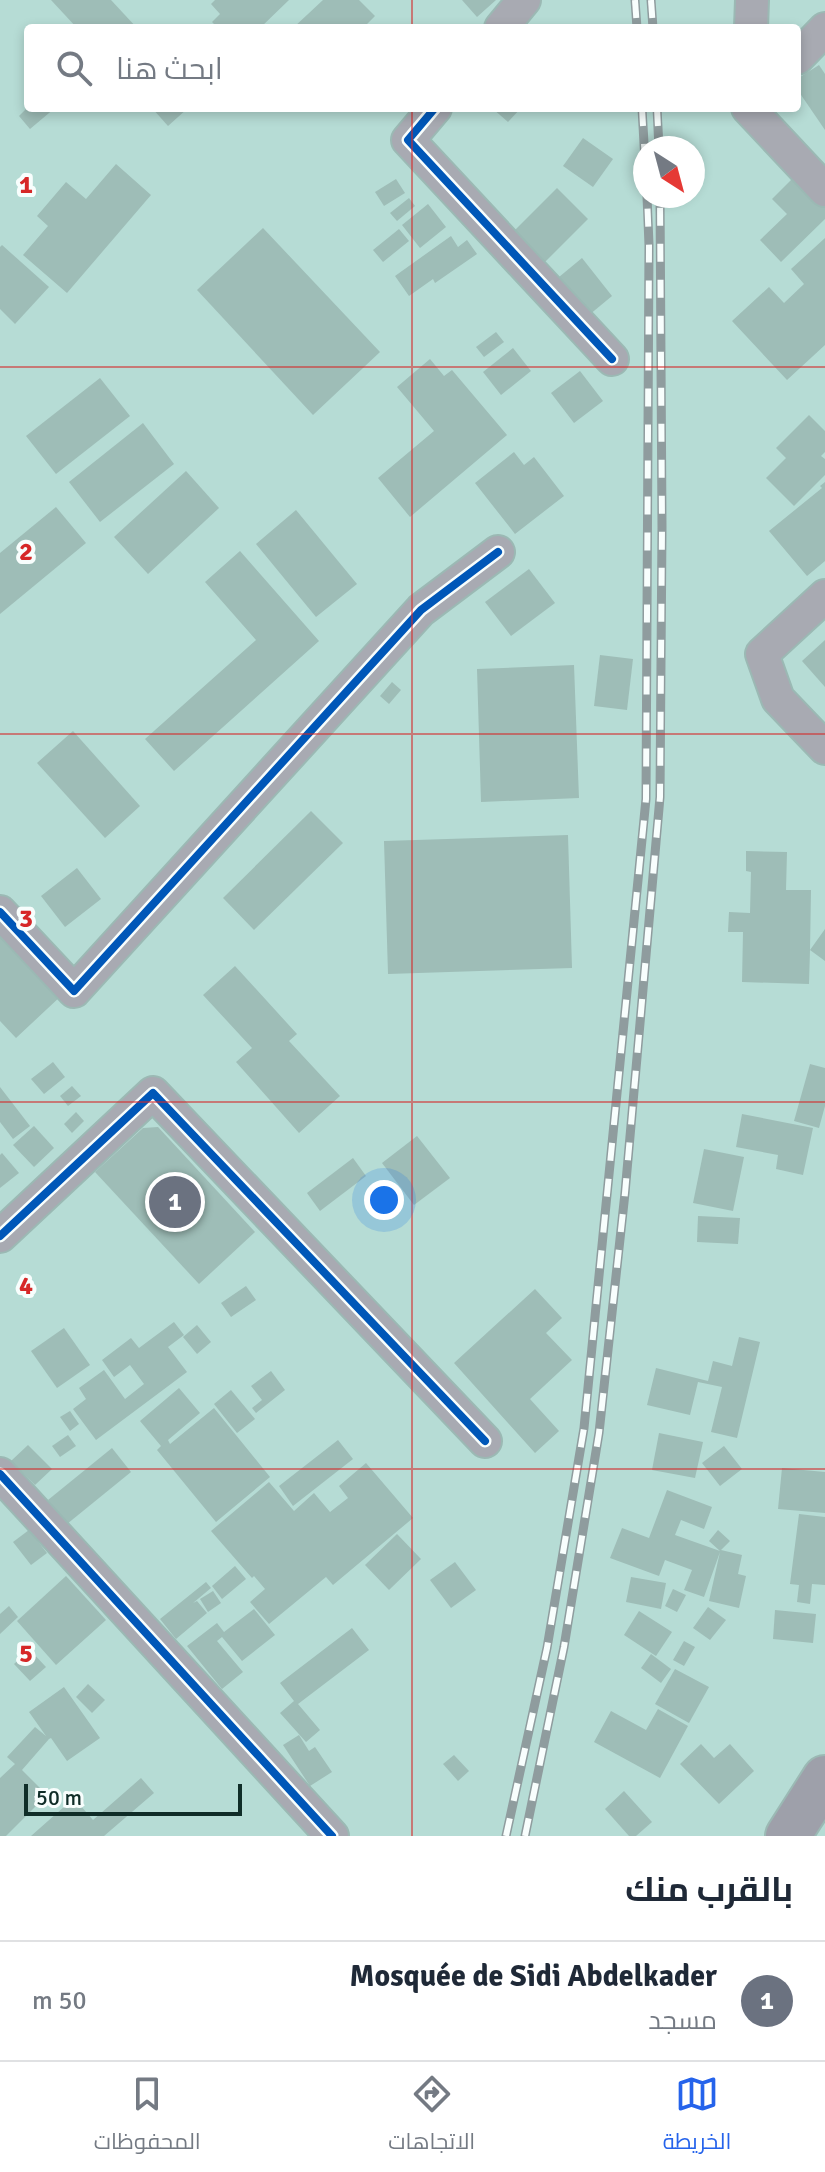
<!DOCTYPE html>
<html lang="ar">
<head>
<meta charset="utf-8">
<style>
	body { margin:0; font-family:Signika,Cairo,sans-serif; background:#f2f2f3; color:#1f2937; direction:rtl }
	.compass { position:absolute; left:633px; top:136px; width:72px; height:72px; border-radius:50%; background:#fff; box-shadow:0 4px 12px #0003; rotate:144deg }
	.scale { position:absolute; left:24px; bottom:20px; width:218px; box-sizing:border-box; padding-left:8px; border:4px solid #102d28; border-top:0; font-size:22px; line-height:28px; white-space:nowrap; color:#102d28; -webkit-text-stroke:6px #f8fefd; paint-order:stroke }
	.you { position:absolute; left:384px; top:1200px; width:28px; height:28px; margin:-20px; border:6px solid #fff; border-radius:50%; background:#1a73e8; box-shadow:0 0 0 12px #1a73e833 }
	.badge { display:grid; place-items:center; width:52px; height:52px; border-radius:50%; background:#2563eb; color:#fff; font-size:26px; font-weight:700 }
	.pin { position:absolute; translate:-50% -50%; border:4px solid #fff; box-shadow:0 2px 8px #0006 }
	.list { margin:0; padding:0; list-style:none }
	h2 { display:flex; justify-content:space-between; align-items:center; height:104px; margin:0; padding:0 32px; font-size:34px }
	h2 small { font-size:26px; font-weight:400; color:#747a83 }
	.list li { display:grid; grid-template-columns:52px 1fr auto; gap:24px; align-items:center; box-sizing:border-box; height:120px; padding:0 32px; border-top:2px solid #e0e1e3 }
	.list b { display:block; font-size:30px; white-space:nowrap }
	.list p { margin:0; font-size:26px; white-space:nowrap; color:#747a83 }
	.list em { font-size:26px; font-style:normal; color:#747a83 }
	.icon { flex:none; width:44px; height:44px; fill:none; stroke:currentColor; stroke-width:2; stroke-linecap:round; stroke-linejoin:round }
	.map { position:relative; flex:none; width:825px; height:1836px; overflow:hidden; direction:ltr }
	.search { position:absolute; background:#fff; box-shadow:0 4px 12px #0003; left:24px; right:24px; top:24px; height:88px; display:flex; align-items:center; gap:20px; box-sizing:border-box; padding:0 28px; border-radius:8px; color:#747a83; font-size:30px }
	.sheet { height:224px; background:#fff }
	nav { display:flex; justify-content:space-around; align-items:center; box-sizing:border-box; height:112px; border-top:2px solid #e0e1e3; background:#fff; font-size:22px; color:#747a83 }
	nav a { display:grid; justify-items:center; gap:4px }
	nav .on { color:#2563eb }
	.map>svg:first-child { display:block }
	.building { fill:#9ebdb7 }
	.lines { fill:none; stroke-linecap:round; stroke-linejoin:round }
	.minor-casing { stroke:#9bb9b4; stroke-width:36 }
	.secondary-casing { stroke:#9bb9b4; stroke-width:48 }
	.minor { stroke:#a8aab2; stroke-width:32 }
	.secondary { stroke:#9ea0aa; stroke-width:44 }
	.rail-casing { stroke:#8f9c9e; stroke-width:9 }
	.rail { stroke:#f8fefd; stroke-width:6; stroke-dasharray:18; stroke-linecap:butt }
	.cycleway-casing { stroke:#f8fefd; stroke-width:13 }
	.cycleway { stroke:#0057b8; stroke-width:8 }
	.grid { fill:none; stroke:#d62828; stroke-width:2; stroke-opacity:0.55 }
	.grid-label { font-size:26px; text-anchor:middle; font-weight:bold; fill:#d62828; stroke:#f8fefd; stroke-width:8; stroke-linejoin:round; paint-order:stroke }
</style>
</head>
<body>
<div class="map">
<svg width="825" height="1836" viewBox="0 0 825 1836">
	<rect width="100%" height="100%" fill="#b6dcd5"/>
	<g class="building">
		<path d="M51,0h60l26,28h-60z"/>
		<path d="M215,0h74l-29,28h-42l-6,-6 8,-8 -9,-10z"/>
		<path d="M323,0h36l16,16 -12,12h-6l-3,-4 -4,4h-57z"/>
		<path d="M462,0h34l-19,17z"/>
		<path d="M819,65l6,9v56l-28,-41v-10z"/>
		<path d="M27,108h28l-25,21 -11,-13z"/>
		<path d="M152,108h36l-20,18z"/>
		<path d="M492,108h29l-13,14z"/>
		<path d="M583,138l30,21 -20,28 -30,-21z"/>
		<path d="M116,164l35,31 -84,98 -44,-38 25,-29 -11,-10 29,-34 20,17z"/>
		<path d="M800,171l25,26v22l-44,43 -21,-22 27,-26 -15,-15z"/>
		<path d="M396,179l9,14 -21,13 -9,-14z"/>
		<path d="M557,188l31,31 -55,55 -31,-31z"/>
		<path d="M409,198l6,8 -18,15 -7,-8z"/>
		<path d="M428,204l18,23 -26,21 -18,-23z"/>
		<path d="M263,228l117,124 -67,63 -116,-125z"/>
		<path d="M399,229l10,12 -26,21 -10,-12z"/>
		<path d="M451,236l7,11 9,-7 10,14 -42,29 -2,-4 -24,17 -14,-20z"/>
		<path d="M825,238v107l-38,35 -55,-59 37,-34 15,16 20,-19 -13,-15z"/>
		<path d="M2,245l47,42 -34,37 -15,-15v-62z"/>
		<path d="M582,258l30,38 -29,24 -30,-38z"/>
		<path d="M496,332l8,10 -20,15 -8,-10z"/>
		<path d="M513,348l18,23 -30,24 -18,-23z"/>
		<path d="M430,359l14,17 8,-6 55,65 -97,82 -32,-39 56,-47 -37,-44z"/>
		<path d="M580,371l23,30 -29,22 -23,-30z"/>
		<path d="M100,378l30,38 -74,58 -30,-38z"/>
		<path d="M809,415l16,16v21l-4,4 4,3v16l-31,31 -28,-28 20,-20 -10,-10z"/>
		<path d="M143,423l31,41 -74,58 -31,-40z"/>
		<path d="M514,452l10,13 10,-8 30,39 -49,38 -40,-51z"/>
		<path d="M186,471l33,37 -71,66 -34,-37z"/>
		<path d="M825,482v79l-18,15 -38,-45 53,-43 -2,-2z"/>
		<path d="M56,507l30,36 -86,71v-61z"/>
		<path d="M296,510l61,74 -41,33 -60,-73z"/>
		<path d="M240,551l79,90 -145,130 -29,-32 111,-99 -51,-58z"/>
		<path d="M529,569l26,34 -44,33 -26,-34z"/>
		<path d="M825,640v47l-23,-26z"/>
		<path d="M600,655l33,4 -6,51 -33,-4z"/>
		<path d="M574,665l5,133 -98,4 -4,-133z"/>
		<path d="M392,682l9,8 -12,14 -9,-8z"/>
		<path d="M73,731l67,75 -35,32 -68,-75z"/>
		<path d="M311,811l32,32 -89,87 -31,-32z"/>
		<path d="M568,835l4,133 -184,6 -4,-133z"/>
		<path d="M746,851l41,1 -1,38h25l-1,60 15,-21v32l-15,-11 -1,34 -67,-2 1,-50h-15l1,-20 21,1 1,-41 -5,-1z"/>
		<path d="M77,868l24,31 -36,28 -24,-31z"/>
		<path d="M0,937l12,13 3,-3 47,48 -46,43 -16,-17z"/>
		<path d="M235,966l62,68 -8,7 51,55 -41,37 -63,-71 16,-14 -49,-53z"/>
		<path d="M53,1062l12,15 -21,17 -13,-15z"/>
		<path d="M810,1064l15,4v38l-6,22 -25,-7z"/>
		<path d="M72,1086l9,10 -13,10 -8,-10z"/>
		<path d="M0,1087l30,39 -17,13 -13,-17z"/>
		<path d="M76,1112l8,9 -12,12 -8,-9z"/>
		<path d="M742,1114l71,14 -10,47 -27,-6 2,-14 -42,-8z"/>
		<path d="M34,1126l20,22 -20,19 -21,-22z"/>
		<path d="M158,1127l97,105 -56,52 -104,-112 48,-44z"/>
		<path d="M417,1136l33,42 -36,27 -32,-42z"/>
		<path d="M704,1149l40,8 -11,54 -40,-8z"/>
		<path d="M2,1153l17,20 -19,15v-33z"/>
		<path d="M353,1158l13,18 -46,35 -13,-18z"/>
		<path d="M698,1216l42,2 -2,26 -41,-2z"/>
		<path d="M246,1286l10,14 -25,17 -10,-14z"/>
		<path d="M535,1289l27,29 -16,15 26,27 -42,39 29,32 -24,22 -81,-90z"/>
		<path d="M174,1322l10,13 -16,12 19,25 -91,68 -23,-31 13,-10 -7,-11 25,-18 21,29 19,-15 -14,-19 -16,12 -12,-17 29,-22 8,10z"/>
		<path d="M197,1325l14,17 -14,12 -14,-17z"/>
		<path d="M64,1328l26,37 -33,23 -26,-37z"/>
		<path d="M739,1337l21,5 -23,96 -26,-6 11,-45 -24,-5 -8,33 -43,-10 9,-37 52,13 5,-20 19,5z"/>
		<path d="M271,1371l14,19 -29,23 -4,-5 10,-8 -11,-14z"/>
		<path d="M179,1388l21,25 -32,27 2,4 44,-36 56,69 -54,45 -59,-72 4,-4 -21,-25z"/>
		<path d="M231,1390l24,29 -18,14 -23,-29z"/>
		<path d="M70,1411l9,13 -9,7 -10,-14z"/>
		<path d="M659,1433l44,9 -8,36 -43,-8z"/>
		<path d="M68,1435l8,11 -16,11 -8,-11z"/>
		<path d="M338,1440l15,19 -60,47 -14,-20z"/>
		<path d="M28,1445l24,24 -17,16 -24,-24z"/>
		<path d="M724,1446l18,23 -22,17 -18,-23z"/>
		<path d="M112,1448l19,24 -64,52 -19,-24z"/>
		<path d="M366,1463l47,55 -80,67 -7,-8 -57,47 -19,-22 15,-13 -11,-13 -2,2 -41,-47 58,-49 25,29 20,-18 16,19 18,-14 -9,-12z"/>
		<path d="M782,1468l43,4v41l-47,-4z"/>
		<path d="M667,1490l45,17 -8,22 -23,-9 -6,15 45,16 -11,-10 9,-11 12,11 -9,9 21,5 -4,19 8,2 -7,32 -30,-7 11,-49 -16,45 -20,-7 8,-20 -27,-10 -6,16 -49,-18 12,-30 27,10z"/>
		<path d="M799,1514l26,3v68l-13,-1 -2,20 -13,-2 2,-17 -9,-1z"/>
		<path d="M29,1530l18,23 -16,12 -18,-23z"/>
		<path d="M397,1534l24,25 -32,31 -24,-25z"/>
		<path d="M455,1562l21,28 -25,18 -21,-28z"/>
		<path d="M235,1566l11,13 -24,20 -10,-13z"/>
		<path d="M66,1576l40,44 -50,45 -39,-44z"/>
		<path d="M631,1577l35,6 -5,26 -35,-7z"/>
		<path d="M206,1582l5,6 -18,15 4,-2 10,12 -31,26 -16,-20z"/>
		<path d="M673,1589l13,6 -9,17 -12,-6z"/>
		<path d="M213,1591l8,12 -13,9 -8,-13z"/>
		<path d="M9,1606l9,11 -18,17v-20z"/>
		<path d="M708,1607l18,13 -16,20 -17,-12z"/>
		<path d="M254,1609l21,26 -33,26 -20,-24 -5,4 26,31 -21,17 -35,-43 30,-23 7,9z"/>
		<path d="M775,1610l41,4 -3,29 -40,-4z"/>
		<path d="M639,1611l33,21 -16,24 -32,-21z"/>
		<path d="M352,1628l17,22 -71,54 22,26 -14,12 -26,-29 14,-12 -14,-18z"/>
		<path d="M684,1641l11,6 -11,19 -11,-6z"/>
		<path d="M30,1650l16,17 -16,14 -16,-17z"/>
		<path d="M651,1654l20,15 -10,14 -20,-15z"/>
		<path d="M675,1669l34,18 -20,36 -34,-19z"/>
		<path d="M88,1684l17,16 -13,13 -16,-16z"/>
		<path d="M64,1687l36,51 -33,23 -16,-23 -2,1 -27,31 25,25 -41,41h-6v-58l15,-14 -8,-7 28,-30 11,9 -17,-24z"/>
		<path d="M658,1709l30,17 -28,52 -66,-36 17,-31 35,19z"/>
		<path d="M299,1735l10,16 6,-4 17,25 -22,14 -27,-41z"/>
		<path d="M701,1744l13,14 16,-14 24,27 -35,33 -39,-40z"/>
		<path d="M454,1755l15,16 -11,10 -15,-17z"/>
		<path d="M141,1778l13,15 -50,43h-73l43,-38 19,22z"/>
		<path d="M624,1791l28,31 -16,14h-7l-24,-27z"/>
	</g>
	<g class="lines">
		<g class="minor-casing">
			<g id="minor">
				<path d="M501,28l23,-28"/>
				<path d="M751,28l1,-28"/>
				<path d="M797,58l28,-29"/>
				<path d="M435,108l-27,32 204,219"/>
				<path d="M748,108l77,82"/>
				<path d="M825,596l-63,58 16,45 47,49"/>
				<path d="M0,912l74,79 347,-381 77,-58"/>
				<path d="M0,1236l153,-143 332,348"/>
				<path d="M0,1474l332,362"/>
			</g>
		</g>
		<g class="secondary-casing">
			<path id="secondary" d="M788,1836l37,-58"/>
		</g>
		<use href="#minor" class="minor"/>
		<use href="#secondary" class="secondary"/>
		<g class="rail-casing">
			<g id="rail">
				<path d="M635,0l2,28"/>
				<path d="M651,0l2,28"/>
				<path d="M642,108l3,53"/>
				<path d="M657,108l2,40"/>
				<path d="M506,1836l41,-188 37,-220 62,-629 3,-554 -2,-49"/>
				<path d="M525,1836l39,-189 35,-214 26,-240 35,-396 2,-270 -2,-331"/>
			</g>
		</g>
		<use href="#rail" class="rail"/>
		<g class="cycleway-casing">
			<g id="cycleway">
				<path d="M435,108l-27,32 204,219"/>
				<path d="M0,912l74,79 347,-381 77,-58"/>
				<path d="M0,1236l153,-143 332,348"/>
				<path d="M0,1474l332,362"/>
			</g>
		</g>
		<use href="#cycleway" class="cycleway"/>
	</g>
	<path class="grid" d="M412,0v28M412,108v1728M0,367h825M0,734h825M0,1102h825M0,1469h825"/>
	<g class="grid-label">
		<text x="26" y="193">1</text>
		<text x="26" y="560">2</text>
		<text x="26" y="927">3</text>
		<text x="26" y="1294">4</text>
		<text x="26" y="1662">5</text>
	</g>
</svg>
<svg class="compass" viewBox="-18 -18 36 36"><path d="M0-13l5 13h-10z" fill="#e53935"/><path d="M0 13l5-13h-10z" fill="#747a83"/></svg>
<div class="scale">50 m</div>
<div class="you"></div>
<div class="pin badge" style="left:175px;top:1202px;background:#6b7280">1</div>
<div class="search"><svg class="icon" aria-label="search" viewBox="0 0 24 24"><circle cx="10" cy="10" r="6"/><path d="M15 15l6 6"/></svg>ابحث هنا</div>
</div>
<section class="sheet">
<h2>بالقرب منك<small></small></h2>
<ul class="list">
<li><span class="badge" style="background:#6b7280">1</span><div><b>Mosquée de Sidi Abdelkader</b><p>مسجد</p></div><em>50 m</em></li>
</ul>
</section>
<nav>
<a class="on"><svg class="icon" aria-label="map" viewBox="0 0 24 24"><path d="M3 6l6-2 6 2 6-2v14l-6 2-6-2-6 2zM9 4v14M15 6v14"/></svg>الخريطة</a>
<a><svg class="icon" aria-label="directions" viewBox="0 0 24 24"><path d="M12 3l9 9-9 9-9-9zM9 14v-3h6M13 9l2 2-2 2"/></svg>الاتجاهات</a>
<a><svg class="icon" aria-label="saved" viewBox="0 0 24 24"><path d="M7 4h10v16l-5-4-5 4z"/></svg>المحفوظات</a>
</nav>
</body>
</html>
